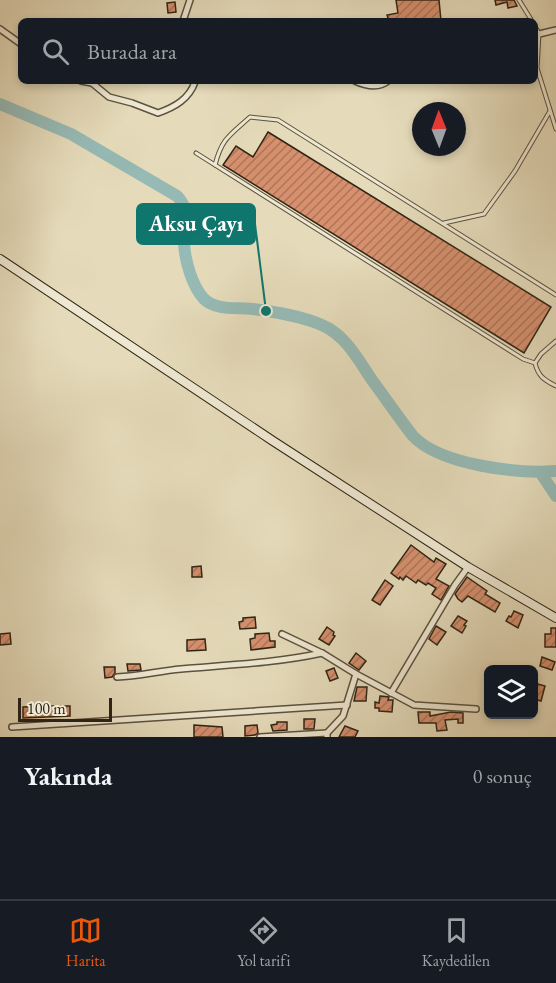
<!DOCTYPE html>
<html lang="tr">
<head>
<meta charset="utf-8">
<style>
	body { margin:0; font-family:"EB Garamond",serif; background:#20242c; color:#f1f3f6 }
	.controls { position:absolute; right:18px; bottom:18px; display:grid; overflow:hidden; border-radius:9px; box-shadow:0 3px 9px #0003 }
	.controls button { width:54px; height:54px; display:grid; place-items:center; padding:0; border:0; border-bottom:2px solid #363941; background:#171b24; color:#f1f3f6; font:30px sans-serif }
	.compass { position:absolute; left:412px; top:102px; width:54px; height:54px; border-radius:50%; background:#171b24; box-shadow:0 3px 9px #0003; rotate:359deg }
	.scale { position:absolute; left:18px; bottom:15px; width:94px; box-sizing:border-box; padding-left:6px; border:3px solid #2f2415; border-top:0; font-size:16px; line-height:21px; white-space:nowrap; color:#2f2415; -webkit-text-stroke:4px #eee8d2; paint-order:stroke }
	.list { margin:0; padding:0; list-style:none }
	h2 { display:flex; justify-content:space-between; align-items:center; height:78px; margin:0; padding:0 24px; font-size:26px }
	h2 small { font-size:20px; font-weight:400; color:#9ea1a6 }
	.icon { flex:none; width:33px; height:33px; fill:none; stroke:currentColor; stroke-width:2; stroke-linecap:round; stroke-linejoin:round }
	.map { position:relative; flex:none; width:556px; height:737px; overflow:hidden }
	.search { position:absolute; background:#171b24; box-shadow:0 3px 9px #0003; left:18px; right:18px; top:18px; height:66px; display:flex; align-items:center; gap:15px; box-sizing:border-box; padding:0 21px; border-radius:9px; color:#9ea1a6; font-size:22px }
	.sheet { height:162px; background:#171b24 }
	nav { display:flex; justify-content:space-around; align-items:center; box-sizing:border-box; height:84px; border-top:2px solid #363941; background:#171b24; font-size:16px; color:#9ea1a6 }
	nav a { display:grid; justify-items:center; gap:3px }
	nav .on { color:#ea580c }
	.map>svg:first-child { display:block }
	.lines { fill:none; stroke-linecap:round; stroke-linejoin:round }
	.river { stroke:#96bab5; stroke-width:12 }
	.building { fill:url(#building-hatch); stroke:#2f2415; stroke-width:1.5 }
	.lane-casing { stroke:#5c523e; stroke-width:5 }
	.street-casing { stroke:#5c523e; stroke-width:8 }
	.secondary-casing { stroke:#2f2415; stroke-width:10 }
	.lane { stroke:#eee8d2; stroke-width:3 }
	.street { stroke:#eee8d2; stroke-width:5 }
	.secondary { stroke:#eee8d2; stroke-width:8 }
	.leader { fill:none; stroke:#0f766e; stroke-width:2 }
	.callout-dot { fill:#0f766e; stroke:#eee8d2; stroke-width:2 }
	.callout { fill:#0f766e; stroke:#0f766e; stroke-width:2 }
	.callout-label { font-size:22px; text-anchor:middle; font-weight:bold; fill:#fff }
</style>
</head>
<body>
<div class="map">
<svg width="556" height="737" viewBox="0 0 556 737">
	<defs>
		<pattern id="building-hatch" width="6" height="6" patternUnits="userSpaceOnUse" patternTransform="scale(1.5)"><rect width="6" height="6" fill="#d6906e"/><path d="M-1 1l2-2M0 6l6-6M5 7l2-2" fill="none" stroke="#ae7559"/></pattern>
	</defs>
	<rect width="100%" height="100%" fill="#e5dbba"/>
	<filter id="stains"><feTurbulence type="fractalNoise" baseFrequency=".00333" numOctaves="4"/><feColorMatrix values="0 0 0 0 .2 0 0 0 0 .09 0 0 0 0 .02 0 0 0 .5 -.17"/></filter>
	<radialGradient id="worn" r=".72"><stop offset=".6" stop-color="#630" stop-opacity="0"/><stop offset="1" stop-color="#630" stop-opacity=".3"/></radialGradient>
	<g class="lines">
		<g class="river">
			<path d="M0,104l71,30 106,62c14,14 7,29 7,47 1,18 8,43 20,56 13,12 33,8 49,10 23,3 50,7 71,17 22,10 35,35 48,54 14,19 27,38 41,56 27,29 105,38 143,35"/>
			<path d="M540,472l16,24"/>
		</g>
	</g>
	<g class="building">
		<path d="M396,0h43l2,21h-52l-2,-6 11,-2z"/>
		<path d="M495,0h19l3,6 -9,2 -1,-6 -11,3z"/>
		<path d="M175,2l1,10 -8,1 -1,-10z"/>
		<path d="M268,132l283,175 -27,46 -301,-188 13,-19 17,11z"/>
		<path d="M411,545l23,17 2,-4 10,6 -10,15 13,7 -8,14 -9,-6 4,-6 -8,-5 -2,2 -8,-5 -2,3 -10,-7 -3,4 -3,-3 -1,2 -8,-6z"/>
		<path d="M201,566l1,11h-10v-10z"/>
		<path d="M467,577l20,14 -2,3 15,9 -5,9 -27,-16 -6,6 -4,-3 -3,-5z"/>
		<path d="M385,580l8,6 -13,19 -8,-5z"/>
		<path d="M514,611l9,4 -5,13 -12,-7 3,-5 2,1z"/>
		<path d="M458,616l9,5 -3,4 2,1 -4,7 -11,-7z"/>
		<path d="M255,617l1,11 -16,1 -1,-7 4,-1v-3z"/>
		<path d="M436,626l10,6 -9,13 -8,-6z"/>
		<path d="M327,627l7,5 -1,3 2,1 -6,9 -10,-6z"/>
		<path d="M551,628h5v19h-11v-13h6z"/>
		<path d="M10,633l1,11 -11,1v-11z"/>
		<path d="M269,633l1,8h5v6l-24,3 -1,-11 5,-1v-4z"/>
		<path d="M205,639l1,11 -19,1v-11z"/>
		<path d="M356,653l10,8 -7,9 -10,-7z"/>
		<path d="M542,657l13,5 -3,8 -12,-4z"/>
		<path d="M127,664h13l1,6 -13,1z"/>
		<path d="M104,667h11v6l-3,4 -7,1z"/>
		<path d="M334,668l4,10 -8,3 -4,-10z"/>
		<path d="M534,683l11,3 -4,15 -7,-2z"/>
		<path d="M357,687h10l-1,14h-12z"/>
		<path d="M380,696l9,1 -1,3h5l-1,12 -13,-1v-3h-4v-6l4,1z"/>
		<path d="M49,706h21v10l-47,2v-11z"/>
		<path d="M418,712h12v4l21,-4 12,1v10h-5v-4l-13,1 2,10 -10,1 -1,-8h-17z"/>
		<path d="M304,719h11l-1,10h-10z"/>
		<path d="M277,722h10v8l-14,1 -2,-6 6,-1z"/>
		<path d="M194,725l28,2 1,10h-29z"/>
		<path d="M257,725l1,8 -3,2 -10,1v-10z"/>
		<path d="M345,726l13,5 -3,6h-16z"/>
	</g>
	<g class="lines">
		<g class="lane-casing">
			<g id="lane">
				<path d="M519,0l13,21"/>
				<path d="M535,27l4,6 -2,35 19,61"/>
				<path d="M196,153l327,206 12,4"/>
				<path d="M215,165c7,-27 15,-30 35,-48l28,3 278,175"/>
				<path d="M444,223l40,-9 31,-43 35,-60"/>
				<path d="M556,341l-15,13 -6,9c3,13 9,17 21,23"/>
			</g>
		</g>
		<g class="street-casing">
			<g id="street">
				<path d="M183,21l7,-21"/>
				<path d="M0,29l21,15"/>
				<path d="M535,35l21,-5"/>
				<path d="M81,81l11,2 17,14 23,6 26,10c17,-6 31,-14 37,-31"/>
				<path d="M355,81c11,5 23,8 33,0"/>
				<path d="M282,634l40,19 34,21 58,31 62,4"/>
				<path d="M117,677c22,-1 42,-6 64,-8 47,-4 95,-6 141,-16"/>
				<path d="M391,693l64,-108 13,-18"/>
				<path d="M12,727l335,-22"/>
				<path d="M260,737l67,-4"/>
				<path d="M327,737v-4l16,-17 13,-42"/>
			</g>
		</g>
		<g class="secondary-casing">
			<path id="secondary" d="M0,259l273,182 195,126 88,51"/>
		</g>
		<use href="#lane" class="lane"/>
		<use href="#street" class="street"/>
		<use href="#secondary" class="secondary"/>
	</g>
	<path class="leader" d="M266 311L255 224"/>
	<circle class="callout-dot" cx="266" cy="311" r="6"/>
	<rect class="callout" x="137" y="204" width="118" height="40" rx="6"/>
	<g class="callout-label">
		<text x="196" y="231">Aksu Çayı</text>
	</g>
	<rect width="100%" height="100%" filter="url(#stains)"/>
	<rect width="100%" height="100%" fill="url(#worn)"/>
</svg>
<div class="controls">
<button><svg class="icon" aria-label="layers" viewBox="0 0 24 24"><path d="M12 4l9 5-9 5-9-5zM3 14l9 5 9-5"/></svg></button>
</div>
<svg class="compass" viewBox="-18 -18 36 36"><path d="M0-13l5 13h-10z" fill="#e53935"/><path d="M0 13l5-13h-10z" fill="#9ea1a6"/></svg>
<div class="scale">100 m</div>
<div class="search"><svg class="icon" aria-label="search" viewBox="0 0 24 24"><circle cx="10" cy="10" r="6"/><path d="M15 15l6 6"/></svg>Burada ara</div>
</div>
<section class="sheet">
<h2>Yakında<small>0 sonuç</small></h2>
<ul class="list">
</ul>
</section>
<nav>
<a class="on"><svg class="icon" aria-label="map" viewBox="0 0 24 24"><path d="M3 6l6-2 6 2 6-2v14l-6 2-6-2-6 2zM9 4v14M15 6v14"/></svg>Harita</a>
<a><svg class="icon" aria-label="directions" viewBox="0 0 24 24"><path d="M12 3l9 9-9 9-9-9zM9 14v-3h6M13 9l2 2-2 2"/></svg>Yol tarifi</a>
<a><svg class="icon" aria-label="saved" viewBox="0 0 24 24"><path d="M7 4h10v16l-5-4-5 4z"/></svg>Kaydedilen</a>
</nav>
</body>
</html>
